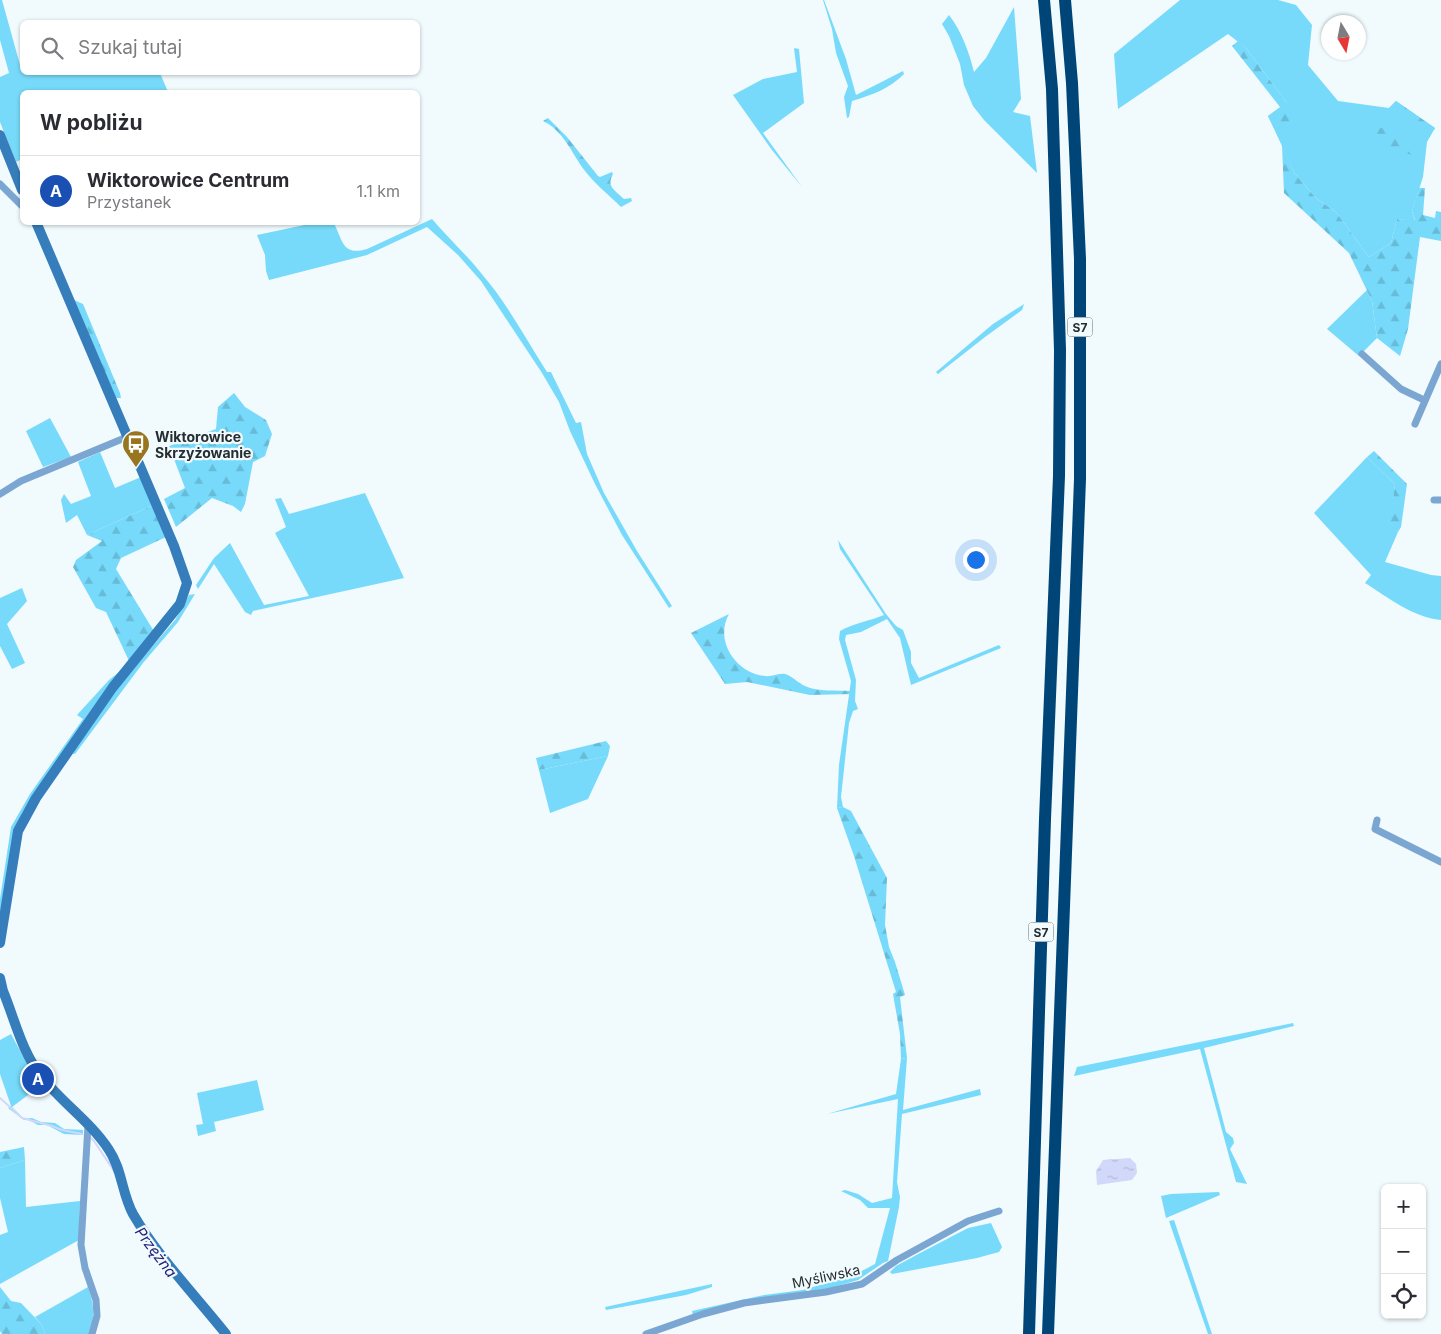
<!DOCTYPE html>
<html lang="pl">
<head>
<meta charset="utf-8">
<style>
	body { margin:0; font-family:Inter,sans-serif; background:#f7f7f7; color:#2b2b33 }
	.controls { position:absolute; right:15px; bottom:15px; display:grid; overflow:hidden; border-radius:8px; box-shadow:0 1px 4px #0004 }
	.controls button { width:45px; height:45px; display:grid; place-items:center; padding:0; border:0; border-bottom:1px solid #e1e1e2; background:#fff; color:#2b2b33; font:25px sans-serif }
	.compass { position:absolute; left:1321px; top:15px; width:45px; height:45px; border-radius:50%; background:#fff; box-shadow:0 1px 4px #0004; rotate:170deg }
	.you { position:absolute; left:975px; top:559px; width:18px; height:18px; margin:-12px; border:4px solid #fff; border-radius:50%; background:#1a73e8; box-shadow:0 0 0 8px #1a73e833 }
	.badge { display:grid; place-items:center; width:32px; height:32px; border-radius:50%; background:#98751f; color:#fff; font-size:16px; font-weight:700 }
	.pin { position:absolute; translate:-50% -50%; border:2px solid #fff; box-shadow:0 1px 5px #0006 }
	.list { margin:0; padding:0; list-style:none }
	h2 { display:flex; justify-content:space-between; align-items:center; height:65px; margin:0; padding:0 20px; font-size:21px }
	h2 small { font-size:16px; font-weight:400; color:#7c7c81 }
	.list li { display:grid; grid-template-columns:32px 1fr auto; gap:15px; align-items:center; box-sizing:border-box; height:70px; padding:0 20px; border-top:1px solid #e1e1e2 }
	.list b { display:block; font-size:19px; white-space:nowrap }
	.list p { margin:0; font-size:16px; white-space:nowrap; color:#7c7c81 }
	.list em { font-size:16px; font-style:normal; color:#7c7c81 }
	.icon { flex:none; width:28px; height:28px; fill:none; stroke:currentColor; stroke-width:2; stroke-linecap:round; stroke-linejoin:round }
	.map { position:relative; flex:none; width:1441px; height:1334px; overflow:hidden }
	.search { position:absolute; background:#fff; box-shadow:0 1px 4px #0004; left:20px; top:20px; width:400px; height:55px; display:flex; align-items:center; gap:12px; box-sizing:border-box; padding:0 18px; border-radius:8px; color:#7c7c81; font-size:19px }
	.panel { position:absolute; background:#fff; box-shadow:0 1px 4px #0004; left:20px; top:90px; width:400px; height:135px; border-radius:8px }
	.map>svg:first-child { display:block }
	.green { fill:#77dafa }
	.forest { fill:url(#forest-firs) }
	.water { fill:url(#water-ripples) }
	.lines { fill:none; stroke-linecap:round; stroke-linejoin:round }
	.stream { stroke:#d1d8f9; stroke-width:2 }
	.street { stroke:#7aa6d1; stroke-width:7 }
	.secondary { stroke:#367dbb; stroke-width:10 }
	.highway { stroke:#004577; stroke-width:12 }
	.labels { text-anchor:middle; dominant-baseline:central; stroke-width:4.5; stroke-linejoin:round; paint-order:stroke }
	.shield { fill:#f1fafd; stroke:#626a6e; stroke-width:1 }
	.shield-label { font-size:12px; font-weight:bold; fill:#252d30 }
	.poi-label { font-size:14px; font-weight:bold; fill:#252d30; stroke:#f1fafd; text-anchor:start }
	.street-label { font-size:14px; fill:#252d30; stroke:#f1fafd }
	.water-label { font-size:15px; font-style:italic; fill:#23217b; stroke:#f1fafd }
</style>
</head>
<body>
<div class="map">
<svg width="1441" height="1334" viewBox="0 0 1441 1334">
	<defs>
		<pattern id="forest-firs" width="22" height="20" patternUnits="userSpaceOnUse" patternTransform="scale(1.25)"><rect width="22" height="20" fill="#77dafa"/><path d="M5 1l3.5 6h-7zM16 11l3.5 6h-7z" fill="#67bbd7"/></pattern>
		<pattern id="water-ripples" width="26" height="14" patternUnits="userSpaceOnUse" patternTransform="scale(1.25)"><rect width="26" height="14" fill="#d1d8f9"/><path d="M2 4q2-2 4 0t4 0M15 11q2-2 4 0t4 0" fill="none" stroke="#b3bad6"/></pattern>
	</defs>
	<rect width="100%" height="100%" fill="#f1fafd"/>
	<g class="green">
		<path d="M0,0h2l20,72 138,1 8,19h-146v67l-6,3 -16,-40v-45l9,-4 -9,-33z"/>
		<path d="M823,0h1l22,59 10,36 47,-24 1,3c-15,15 -32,21 -52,27l-3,16 -2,1 -3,-21 4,-11 -12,-33 -4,-24z"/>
		<path d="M1180,0h98l18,5 16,20 -4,40 30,36 51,7 7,-7 39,27 -8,14 -4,35 -11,34 3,10 -18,-2 -6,24 -22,14 -33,-45 -20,-14 -21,-24 -27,-58 19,-13 -41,-55 -18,-14 -110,75 -4,-55z"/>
		<path d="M1014,7l7,92 -8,13 17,4 7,57 -53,-53 -11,-14 -9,-21 -4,-21 -11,-28 -7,-12 7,-9c13,17 20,37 25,57l12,-14z"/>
		<path d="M794,48l5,1 5,54 -41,30 39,54 -30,-37 -39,-55 30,-16 34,-7z"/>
		<path d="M432,219c16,19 34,35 49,54 26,30 45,66 66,99h4l25,51 5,-1 6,32 17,39 33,58 35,55 -3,2 -47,-73 -27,-51 -25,-53 -11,-29 -17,-29 -61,-92 -23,-26 -31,-28 -60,28 -98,25 -3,-9 -1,-16 -8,-20 57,-12h20c9,19 9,33 33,26z"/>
		<path d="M1367,290l5,11 5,37 -18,18 -32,-27z"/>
		<path d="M1024,304l-2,6 -37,27 -47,37 -2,-2 57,-48z"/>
		<path d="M50,418l21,39 -28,10 -17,-36z"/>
		<path d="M100,452l15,36 26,-11 12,28 -66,30 -10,-20 -11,8 -5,-23 3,-6 7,10 20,-8 -13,-34z"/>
		<path d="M1367,457l28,27 -5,44 8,4 -13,30 46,13 10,1v44c-29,-3 -52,-22 -76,-37l6,-8 -57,-62z"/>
		<path d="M365,493l39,85 -151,33 -2,4 -6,-3 -31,-48 -16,25 -2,-4 18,-27 16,-15 34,62 45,-9 -34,-63 11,-6 -11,-28 6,-1 8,16z"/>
		<path d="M838,540l48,74 10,12 7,4 8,22v11l8,15 80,-33 2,3 -90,37 -11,-47 -13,-19 -26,13 -15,3 -1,5 11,40 -1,21 3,8 -5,2 -4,12 -8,74 2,10 -6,1 2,-43 12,-84 -12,-42 1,-8c14,-8 30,-10 44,-16l-44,-66z"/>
		<path d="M22,588l5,13 -20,23 18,39 -13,6 -12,-23v-48z"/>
		<path d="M195,594l-17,28 -35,41 -68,91 -4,-1 49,-69 55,-64 14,-25z"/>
		<path d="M124,668l-102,145 -22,113v-27l11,-72 19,-33 53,-75 -6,-4 32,-35z"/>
		<path d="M608,756l-20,43 -38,14 -11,-43z"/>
		<path d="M1293,1023l1,3 -90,22 22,84 7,6 1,5 -4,6 17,35 -11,-2 -36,-133 -126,27 3,-9z"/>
		<path d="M11,1034l21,39 5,5 -10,8 5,6 -20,15 12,12 8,-1 9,4 14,1 9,6 19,1v5l-19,-1 -17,-9h-9l-9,-5h-5l-16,-12 3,-2 -11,-32v-34z"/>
		<path d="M907,1058l-4,52 77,-21 1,6 -79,19 -5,68 3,15 -1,10 -11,54 -5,2 -25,17 -30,9 -135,27 -1,-5 72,-16 39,-5 53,-16 19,-10 15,-56h-22l-8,-8 -19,-9 4,-1 13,4 14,9 20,-5 6,-99 -71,15 69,-20 5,-35z"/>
		<path d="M257,1080l7,30 -50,12 2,9 -18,5 -2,-11 7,-1 -6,-31z"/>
		<path d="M25,1160l1,47 54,-6 -1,39 -79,44v-49l8,-3 -8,-34v-30z"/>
		<path d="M1219,1192l1,3 -54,23 -5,-22 10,-2z"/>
		<path d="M1174,1220l38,114h-4l-39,-113z"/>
		<path d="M991,1223l11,24 -3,5 -22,6 -85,16 -2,-2 6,-6 26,-14 46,-24z"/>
		<path d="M712,1284v3l-26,8 -80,15 -1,-3z"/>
		<path d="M88,1287c6,16 7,31 2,47h-45l-3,-9 -7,-8z"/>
	</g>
	<g class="forest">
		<path d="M1238,41l8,7 41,55 7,22 -19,5 -7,-14 12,-9 -48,-61z"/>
		<path d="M1396,101l39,27 -1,2 -45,-22z"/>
		<path d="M548,118l19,19 31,39 2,1 12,-5 1,2c-7,13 2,16 11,25l7,-1 1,3 -11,6c-12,-12 -26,-23 -36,-36 -13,-17 -21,-40 -42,-50z"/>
		<path d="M1365,126l26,3 31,23 -5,5c-20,-8 -40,-12 -59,-24z"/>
		<path d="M1282,145l13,29 21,24 20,14 33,45 22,-14 6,-24 18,1 -3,-9 7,-23h6l-2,27 12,3 1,-7 5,1v29l-21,-4 -12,92 -8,27 -23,-18 -5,-37 -23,-48 -65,-60z"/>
		<path d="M74,300l9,4 37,89 1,5h-5z"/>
		<path d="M234,393l11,14 21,13 6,14 -7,22 -12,6 -8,42 -4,8 -8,-6 -21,-8 -36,29 -12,-28 21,-11 -16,-42 47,-17 2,-22z"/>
		<path d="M1374,451l33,33 -6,43 -3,5 -9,-3 6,-45 -28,-27z"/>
		<path d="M153,505l13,32 -45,21 -5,11 39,64 -25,30 -24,-51 -10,-4 -23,-41 3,-7 26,-19 -15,-6z"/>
		<path d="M729,614c-15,27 7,59 36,62 7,1 14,-3 20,-2 6,1 13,9 20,12 13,6 31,4 46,5v3l-41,1 -63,-13 -22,2 -34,-51z"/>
		<path d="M606,741l4,5 -2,10 -69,14 -3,-12z"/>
		<path d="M843,807l8,4 36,67 -2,47 4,22 6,15 10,33 -5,2 7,61 -6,1 -1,-25 -7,-40 3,-2 -42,-136 -17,-48z"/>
		<path d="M24,1147l1,13 -25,8v-16z"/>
		<path d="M0,1287l11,14 10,2 21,22 3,9h-43l-2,-3z"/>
	</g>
	<path class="water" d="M1130,1158l6,6 1,9 -5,7 -35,5 -1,-14 7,-11z"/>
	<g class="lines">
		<g class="stream">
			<path d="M0,1098l22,20 30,8 10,4 20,4"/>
			<path d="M89,1136l5,5 20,30"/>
		</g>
		<g class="street">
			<path d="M0,184l22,22"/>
			<path d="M1362,354l39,35 23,11"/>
			<path d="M1415,424l26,-60"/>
			<path d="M0,494l21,-13 106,-44"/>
			<path d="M1434,500h7"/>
			<path d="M1377,820l-2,9 66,33"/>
			<path d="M88,1125l-7,120 4,23 11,32 1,16 -5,18"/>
			<path d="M646,1334l57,-20 41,-11 82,-11 36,-8 35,-24 71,-39 31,-10"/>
		</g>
		<g class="secondary">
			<path d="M0,135l22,55"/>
			<path d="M0,943l18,-112 18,-33 77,-111 67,-83 7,-21 -13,-37 -138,-324"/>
			<path d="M0,978l3,13c12,29 19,62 39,86 20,26 49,45 67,73 13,19 13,44 24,64 25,43 62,81 93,120"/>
		</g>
		<g class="highway">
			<path d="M1029,1334l16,-515 14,-343 1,-126 -8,-261 -8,-89"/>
			<path d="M1048,1334l32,-855v-220l-8,-176 -7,-83"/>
		</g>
	</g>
	<defs>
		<g id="bus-pin" transform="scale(1.4375)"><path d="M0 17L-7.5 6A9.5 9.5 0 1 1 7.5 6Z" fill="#98751f" stroke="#f1fafd"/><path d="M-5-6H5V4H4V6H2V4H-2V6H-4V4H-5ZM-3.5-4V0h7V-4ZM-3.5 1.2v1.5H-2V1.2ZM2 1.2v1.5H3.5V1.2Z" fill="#fff"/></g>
	</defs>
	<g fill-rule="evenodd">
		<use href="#bus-pin" x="136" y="444"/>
	</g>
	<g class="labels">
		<g class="shield">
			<rect x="1067.5" y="317.5" width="25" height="19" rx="4"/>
			<rect x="1028.5" y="922.5" width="25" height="19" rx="4"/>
		</g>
		<g class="shield-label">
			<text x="1080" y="327">S7</text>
			<text x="1041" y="932">S7</text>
		</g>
		<g class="poi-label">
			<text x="155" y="436">Wiktorowice<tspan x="155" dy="16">Skrzyżowanie</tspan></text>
		</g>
		<g class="street-label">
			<text transform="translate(826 1276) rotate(-12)">Myśliwska</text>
		</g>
		<g class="water-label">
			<text transform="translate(156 1252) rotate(53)">Przężna</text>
		</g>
	</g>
</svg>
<div class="controls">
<button>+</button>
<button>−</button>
<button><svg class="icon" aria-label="locate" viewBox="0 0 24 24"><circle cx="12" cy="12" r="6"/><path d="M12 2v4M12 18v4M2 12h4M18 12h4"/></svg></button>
</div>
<svg class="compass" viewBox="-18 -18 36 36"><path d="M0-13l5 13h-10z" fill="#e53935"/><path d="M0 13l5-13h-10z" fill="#7c7c81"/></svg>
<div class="you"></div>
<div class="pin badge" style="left:38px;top:1079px;background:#1a4fb4">A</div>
<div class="search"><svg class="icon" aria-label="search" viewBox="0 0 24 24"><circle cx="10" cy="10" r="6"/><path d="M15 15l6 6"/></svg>Szukaj tutaj</div>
<section class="panel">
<h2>W pobliżu<small></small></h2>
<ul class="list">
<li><span class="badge" style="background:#1a4fb4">A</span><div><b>Wiktorowice Centrum</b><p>Przystanek</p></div><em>1.1 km</em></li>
</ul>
</section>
</div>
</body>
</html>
